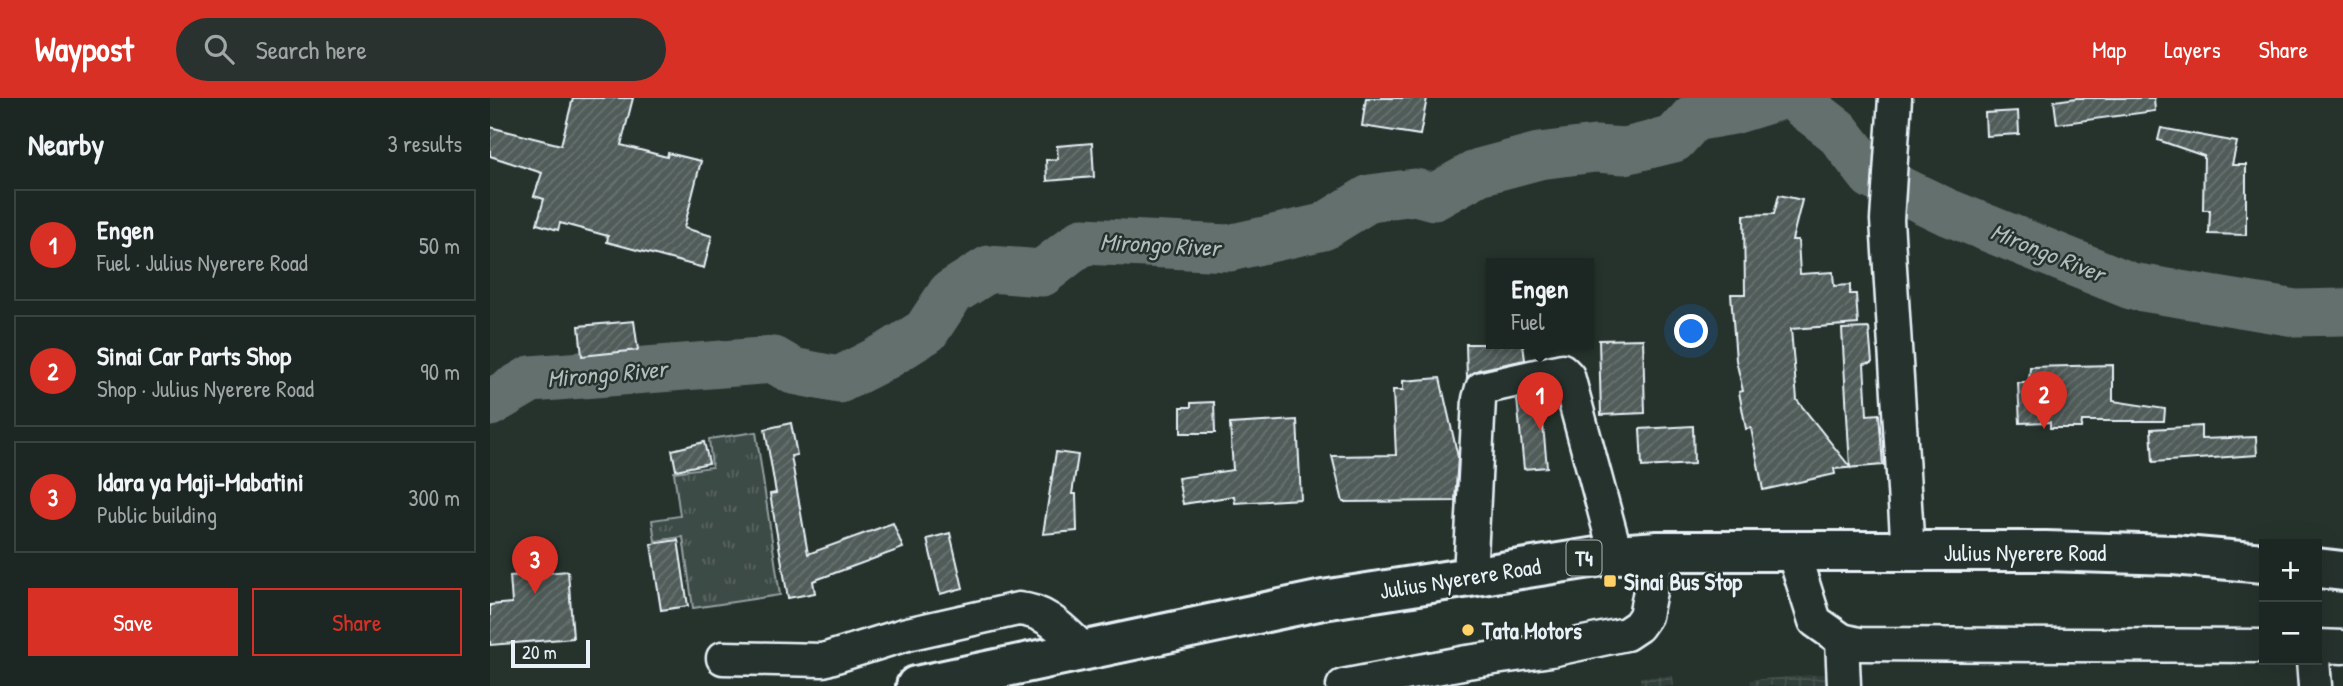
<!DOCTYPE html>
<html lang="en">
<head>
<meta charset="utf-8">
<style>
	body { margin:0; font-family:"Patrick Hand",sans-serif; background:#29322f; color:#f1f3f6 }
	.controls { position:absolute; right:21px; bottom:21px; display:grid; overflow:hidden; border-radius:0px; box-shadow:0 7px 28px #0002 }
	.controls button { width:63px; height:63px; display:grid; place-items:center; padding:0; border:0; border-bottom:2px solid #3a4340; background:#1c2622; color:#f1f3f6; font:35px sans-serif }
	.scale { position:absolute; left:21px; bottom:18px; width:79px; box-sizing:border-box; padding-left:7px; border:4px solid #e8f1f8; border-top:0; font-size:19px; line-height:24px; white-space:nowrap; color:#e8f1f8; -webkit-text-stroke:5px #26332d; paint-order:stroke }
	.you { position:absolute; left:1202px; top:234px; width:24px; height:24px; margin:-18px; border:5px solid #fff; border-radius:50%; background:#1a73e8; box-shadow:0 0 0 10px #1a73e833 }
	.badge { display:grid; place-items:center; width:46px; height:46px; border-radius:50%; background:#d93025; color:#fff; font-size:23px; font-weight:700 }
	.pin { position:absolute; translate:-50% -58px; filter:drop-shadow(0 2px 4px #0008) }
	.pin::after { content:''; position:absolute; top:37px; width:24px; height:21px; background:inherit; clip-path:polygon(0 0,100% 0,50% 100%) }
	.popup { position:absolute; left:996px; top:160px; width:108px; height:91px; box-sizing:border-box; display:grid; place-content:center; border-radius:0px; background:#1c2622; filter:drop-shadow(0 2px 5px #0005); font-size:23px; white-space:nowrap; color:#a0a5a5 }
	.popup b { font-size:26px; color:#f1f3f6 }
	.popup::after { content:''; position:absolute; left:50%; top:100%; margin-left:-14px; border:14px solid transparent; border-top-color:#1c2622 }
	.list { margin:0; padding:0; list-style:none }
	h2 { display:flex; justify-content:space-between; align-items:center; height:91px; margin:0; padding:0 28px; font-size:30px }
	h2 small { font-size:23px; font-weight:400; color:#a0a5a5 }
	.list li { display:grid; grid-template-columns:46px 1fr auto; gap:21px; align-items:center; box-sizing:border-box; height:112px; margin:0 14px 14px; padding:0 14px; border:2px solid #3a4340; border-radius:0px }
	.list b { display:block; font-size:26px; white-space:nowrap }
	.list p { margin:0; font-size:23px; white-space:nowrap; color:#a0a5a5 }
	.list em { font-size:23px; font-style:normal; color:#a0a5a5 }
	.actions { display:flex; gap:14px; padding:21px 28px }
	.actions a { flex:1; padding:16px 0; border:2px solid #d93025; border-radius:0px; text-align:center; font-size:24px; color:#d93025 }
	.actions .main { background:#d93025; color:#fff }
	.icon { flex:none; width:38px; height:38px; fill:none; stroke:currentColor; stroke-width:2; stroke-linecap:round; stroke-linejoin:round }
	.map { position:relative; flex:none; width:1853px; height:588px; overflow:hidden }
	header { display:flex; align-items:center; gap:42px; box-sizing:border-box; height:98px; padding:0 35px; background:#d93025; color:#fff }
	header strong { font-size:33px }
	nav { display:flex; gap:38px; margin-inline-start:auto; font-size:24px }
	.search { width:490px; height:63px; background:#29322f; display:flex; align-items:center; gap:18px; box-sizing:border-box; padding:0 24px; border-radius:38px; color:#a0a5a5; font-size:26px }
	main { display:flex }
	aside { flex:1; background:#1c2622 }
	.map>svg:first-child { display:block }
	.industrial { fill:url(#industrial-grid) }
	.park { fill:url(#park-tufts); stroke:#939ea0; stroke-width:2 }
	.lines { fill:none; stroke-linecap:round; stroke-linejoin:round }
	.river { stroke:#636f6d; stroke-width:47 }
	.building { fill:url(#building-hatch); stroke:#e8f1f8; stroke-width:2 }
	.minor-casing { stroke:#e8f1f8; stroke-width:37 }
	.highway-casing { stroke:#e8f1f8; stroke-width:44 }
	.minor { stroke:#26332d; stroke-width:32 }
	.highway { stroke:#26332d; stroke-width:38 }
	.poi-dot { fill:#ffd166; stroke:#26332d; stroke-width:2.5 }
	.labels { text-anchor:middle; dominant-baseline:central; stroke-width:5; stroke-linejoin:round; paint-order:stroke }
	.shield { fill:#26332d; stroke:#aeb8bb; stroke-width:2 }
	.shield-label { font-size:21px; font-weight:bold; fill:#e8f1f8 }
	.street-label { font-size:23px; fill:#e8f1f8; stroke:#26332d }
	.poi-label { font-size:23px; font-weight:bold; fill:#e8f1f8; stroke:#26332d; text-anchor:start }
	.water-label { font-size:24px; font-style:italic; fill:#b3bdc0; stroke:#26332d }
</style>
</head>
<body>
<header>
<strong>Waypost</strong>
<div class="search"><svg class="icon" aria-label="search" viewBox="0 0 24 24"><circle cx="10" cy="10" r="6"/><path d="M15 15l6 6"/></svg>Search here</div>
<nav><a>Map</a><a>Layers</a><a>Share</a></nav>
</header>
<main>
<aside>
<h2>Nearby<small>3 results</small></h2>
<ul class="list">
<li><span class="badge">1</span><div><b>Engen</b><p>Fuel · Julius Nyerere Road</p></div><em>50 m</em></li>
<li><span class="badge">2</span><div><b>Sinai Car Parts Shop</b><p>Shop · Julius Nyerere Road</p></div><em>90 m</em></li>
<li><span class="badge">3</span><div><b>Idara ya Maji-Mabatini</b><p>Public building</p></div><em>300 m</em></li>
</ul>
<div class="actions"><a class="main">Save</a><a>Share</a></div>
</aside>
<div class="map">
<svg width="1853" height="588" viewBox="0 0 1853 588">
	<defs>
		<pattern id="industrial-grid" width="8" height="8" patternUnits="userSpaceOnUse" patternTransform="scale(1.75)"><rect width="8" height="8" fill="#333f3a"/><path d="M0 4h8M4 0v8" fill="none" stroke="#47524e"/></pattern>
		<pattern id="park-tufts" width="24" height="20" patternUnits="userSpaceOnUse" patternTransform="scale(1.75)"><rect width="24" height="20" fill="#3e4b47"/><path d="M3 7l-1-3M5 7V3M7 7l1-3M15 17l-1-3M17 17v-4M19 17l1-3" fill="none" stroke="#5a6562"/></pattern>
		<pattern id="building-hatch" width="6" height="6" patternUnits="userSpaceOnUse" patternTransform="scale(1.75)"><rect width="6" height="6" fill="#505c59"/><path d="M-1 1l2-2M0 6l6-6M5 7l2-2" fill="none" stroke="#697472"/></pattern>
	</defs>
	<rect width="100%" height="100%" fill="#26332d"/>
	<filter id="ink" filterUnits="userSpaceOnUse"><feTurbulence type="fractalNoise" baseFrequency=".0143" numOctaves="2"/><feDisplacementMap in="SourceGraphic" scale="14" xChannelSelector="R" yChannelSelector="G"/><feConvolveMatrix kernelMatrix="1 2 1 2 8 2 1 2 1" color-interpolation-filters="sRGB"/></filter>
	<g filter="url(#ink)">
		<g class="industrial">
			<path d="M1344,575v13h-84l1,-6z"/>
			<path d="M1183,578l1,10h-34v-9z"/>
		</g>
		<path class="park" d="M266,334l24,163 -87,13 -10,-71 -28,4 -3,-21 28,-4 -6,-44 38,-5 -3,-28z"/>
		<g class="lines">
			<g class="river">
				<path d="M1304,0l43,33 35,45 73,35 186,75 164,27 48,-1"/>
				<path d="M0,305l41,-24 243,-19 19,11 46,9 49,-25 38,-24 25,-38 38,-24 53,4 41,-32 146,7 94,-21 47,-29 45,-6 19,5 45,-25 60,-16 56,-7 30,2 49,-12 19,-21 40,-7 42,-13"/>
			</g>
		</g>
		<g class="building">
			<path d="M83,0h60l-12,47 46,12 1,-4 33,8 -17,67 28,8 -8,32 -97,-26 1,-6 -48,-13 -2,7 -21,-6 7,-25 -10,-3 8,-23 -52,-17v-29l71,18z"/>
			<path d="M876,0h61l-7,37 -58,-9z"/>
			<path d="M1587,0h77l1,13 -98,13 -3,-23z"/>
			<path d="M1528,13l1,23 -33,2 -1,-23z"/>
			<path d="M1671,30l76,14 -5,23h14v70l-37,-1 1,-24h-7l1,-54 -46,-16z"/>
			<path d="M602,45l2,34 -47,4 -1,-21 12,-1 -1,-13z"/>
			<path d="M1289,97l23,5 -10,40h6l2,34 33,-2 1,14 16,-1v9h6l2,30 -67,5 6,71 53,67 -8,-138 27,-1 3,35 -8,1 3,51 12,-1 4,51 -49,4 1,5 -72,16 -12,-62 -5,1 -7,-37 4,-1 -7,-31 -5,-66h14l-1,-79 30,-1z"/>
			<path d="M144,223l4,29 -56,6 -3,-30z"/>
			<path d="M1153,241l2,74 -44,2 -2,-75z"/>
			<path d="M976,246h57l2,16 -47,10 -11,8z"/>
			<path d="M1623,267v36l52,8 -1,12h-82l-1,7h-31v-6l-30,1 -2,-40h11l1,-16z"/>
			<path d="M950,280l18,79 -3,44 -112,1 -11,-46 64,-1 -3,-65h10v-9z"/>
			<path d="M1050,296l7,73 -23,2 -7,-70z"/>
			<path d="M724,304l1,31h-34v-26h10v-4z"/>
			<path d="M807,322l4,79 -66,4 -1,-7 -51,8 -5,-26 55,-8 -3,-46z"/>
			<path d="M301,325l6,32 -6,1 17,98 85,-31 10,25 -90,33 2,12 -27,5 -18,-104 6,-1 -11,-64z"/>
			<path d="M1203,328l1,38 -52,3 -2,-38z"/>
			<path d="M1711,328v13l55,-2 1,18 -104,7 -2,-33z"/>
			<path d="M214,344l5,21 -33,7 -4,-20z"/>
			<path d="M566,354l22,3 -6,39h4l1,37 -34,3z"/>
			<path d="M460,435l13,55 -23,6 -13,-55z"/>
			<path d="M188,442l10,66 -27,4 -10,-66z"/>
			<path d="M78,473l5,67 -83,7v-40l22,-2 -2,-27z"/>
		</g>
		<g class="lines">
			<g class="minor-casing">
				<g id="minor">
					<path d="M1405,0l-8,122 21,332"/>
					<path d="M1303,454l22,69 27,19 17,4 405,2"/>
					<path d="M980,478l9,-177 3,-11 80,-18 6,6 48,178"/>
					<path d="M1352,542l2,46"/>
					<path d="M1827,548l26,1"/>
					<path d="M233,560l100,2 84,-26 111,-25c30,2 46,23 67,42"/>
					<path d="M1823,562l2,26"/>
					<path d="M853,588l124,-24 84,-12 75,-16 12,-8 7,-10 13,-65"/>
				</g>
			</g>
			<g class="highway-casing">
				<g id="highway">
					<path d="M1827,470l26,3"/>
					<path d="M426,588l407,-86 293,-46 42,-3h388l127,4 91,8"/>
				</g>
			</g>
			<use href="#minor" class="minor"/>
			<use href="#highway" class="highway"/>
		</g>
	</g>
	<g class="poi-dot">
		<rect x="1113" y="476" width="14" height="14" rx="3.5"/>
		<circle cx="978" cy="532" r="7"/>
	</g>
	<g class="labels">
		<rect class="shield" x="1076.5" y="442.5" width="35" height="35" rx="5"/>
		<g class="shield-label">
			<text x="1094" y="460">T4</text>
		</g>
		<g class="street-label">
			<text x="1535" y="454">Julius Nyerere Road</text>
			<text transform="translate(970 480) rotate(-9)">Julius Nyerere Road</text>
		</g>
		<g class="poi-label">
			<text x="1134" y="483">Sinai Bus Stop</text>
			<text x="992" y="532">Tata Motors</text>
		</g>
		<g class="water-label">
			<text transform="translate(670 146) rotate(3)">Mirongo River</text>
			<text transform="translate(1558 154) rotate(22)">Mirongo River</text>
			<text transform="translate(117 275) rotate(-5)">Mirongo River</text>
		</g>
	</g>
</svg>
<div class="controls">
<button>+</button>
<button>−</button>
</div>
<div class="scale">20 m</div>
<div class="you"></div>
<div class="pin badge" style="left:1050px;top:332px">1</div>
<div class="popup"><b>Engen</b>Fuel</div>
<div class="pin badge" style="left:1554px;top:331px">2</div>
<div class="pin badge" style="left:45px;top:496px">3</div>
</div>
</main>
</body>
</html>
